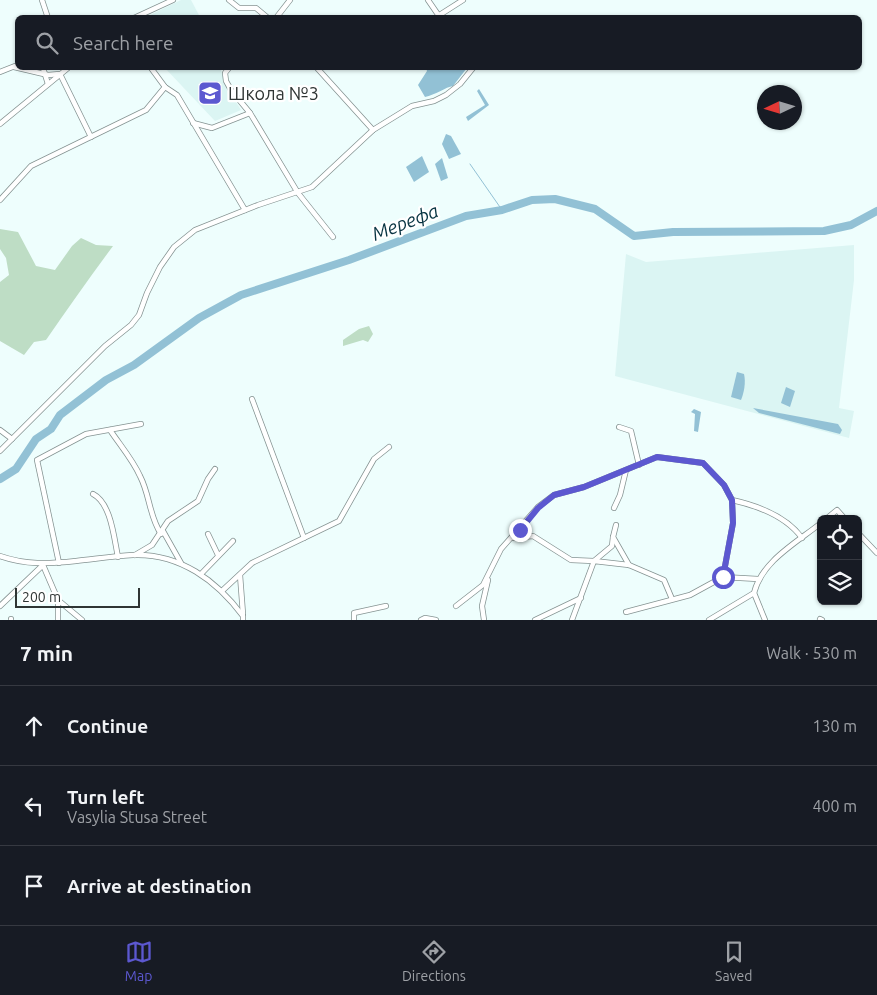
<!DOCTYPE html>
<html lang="en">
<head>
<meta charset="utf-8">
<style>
	body { margin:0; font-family:Ubuntu,sans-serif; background:#242831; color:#f1f3f6 }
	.controls { position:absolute; right:15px; bottom:15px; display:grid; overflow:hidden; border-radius:8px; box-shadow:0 1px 4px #0004 }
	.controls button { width:45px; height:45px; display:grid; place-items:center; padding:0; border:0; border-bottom:1px solid #363941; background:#171b24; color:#f1f3f6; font:25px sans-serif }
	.compass { position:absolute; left:757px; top:85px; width:45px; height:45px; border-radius:50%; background:#171b24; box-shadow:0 1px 4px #0004; rotate:266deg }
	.scale { position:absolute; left:15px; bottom:12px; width:125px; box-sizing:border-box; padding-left:5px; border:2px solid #2f3534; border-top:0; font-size:14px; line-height:18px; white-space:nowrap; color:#2f3534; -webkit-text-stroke:4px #fff; paint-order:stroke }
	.stop { position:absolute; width:15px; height:15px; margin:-11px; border:4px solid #5c58d0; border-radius:50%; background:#fff }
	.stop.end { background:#5c58d0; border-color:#fff; box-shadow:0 1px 5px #0008 }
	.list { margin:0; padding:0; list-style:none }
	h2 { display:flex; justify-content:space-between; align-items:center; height:65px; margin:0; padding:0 20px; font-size:21px }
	h2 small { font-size:16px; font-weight:400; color:#9ea1a6 }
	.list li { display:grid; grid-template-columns:32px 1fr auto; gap:15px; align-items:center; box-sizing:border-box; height:80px; padding:0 20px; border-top:1px solid #363941 }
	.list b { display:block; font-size:19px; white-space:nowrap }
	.list p { margin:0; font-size:16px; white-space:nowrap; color:#9ea1a6 }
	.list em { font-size:16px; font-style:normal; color:#9ea1a6 }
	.icon { flex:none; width:28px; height:28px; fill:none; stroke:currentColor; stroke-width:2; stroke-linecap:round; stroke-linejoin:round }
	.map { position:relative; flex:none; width:877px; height:620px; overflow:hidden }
	.search { position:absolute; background:#171b24; box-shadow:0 1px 4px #0004; left:15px; right:15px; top:15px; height:55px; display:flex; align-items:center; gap:12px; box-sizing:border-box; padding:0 18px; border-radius:8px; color:#9ea1a6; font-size:19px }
	.sheet { height:305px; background:#171b24 }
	nav { display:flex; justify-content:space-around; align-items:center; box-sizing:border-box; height:70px; border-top:1px solid #363941; background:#171b24; font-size:14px; color:#9ea1a6 }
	nav a { display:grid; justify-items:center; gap:2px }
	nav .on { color:#5c58d0 }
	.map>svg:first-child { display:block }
	.built { fill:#dbf5f3 }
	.green { fill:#beddc5 }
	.water { fill:#92c1d5 }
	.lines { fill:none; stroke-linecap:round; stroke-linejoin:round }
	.stream { stroke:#92c1d5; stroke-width:1 }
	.river { stroke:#92c1d5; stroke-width:8 }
	.minor-casing { stroke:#859392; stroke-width:6 }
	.minor { stroke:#fff; stroke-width:4.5 }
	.route { stroke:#5c58d0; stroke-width:6 }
	.labels { text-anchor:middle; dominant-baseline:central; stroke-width:4.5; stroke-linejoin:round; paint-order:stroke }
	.poi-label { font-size:18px; fill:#2f3534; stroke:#fff; text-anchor:start }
	.water-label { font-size:19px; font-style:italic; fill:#083442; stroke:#fff }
</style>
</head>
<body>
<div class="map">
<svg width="877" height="620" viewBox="0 0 877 620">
	<rect width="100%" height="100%" fill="#eefefd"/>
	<g class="built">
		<path d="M181,0h10l9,17h-54z"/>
		<path d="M165,68h55l8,21 13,21 -26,11z"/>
		<path d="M854,245v35l-15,128 15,3 -5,27 -234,-62 11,-122 20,8z"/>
	</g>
	<g class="green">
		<path d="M0,229l18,3 18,34 19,4 17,-24 9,-8 15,7 17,1c-23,31 -45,62 -67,94l-12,2 -10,13 -24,-14v-59l9,-7 -3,-17 -6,-9z"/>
		<path d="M369,326l4,8 -5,8 -5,-2 -20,6v-6l16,-11z"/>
	</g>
	<g class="water">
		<path d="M426,68h41l-14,18c-7,1 -18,9 -28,11l-7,-12 9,-14z"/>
		<path d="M479,89l10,16 -21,16 -2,-4 19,-12 -8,-14z"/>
		<path d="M446,134l5,2 10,18 -12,5 -7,-15z"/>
		<path d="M422,156l7,16 -15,10 -8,-15z"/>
		<path d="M442,158l6,20 -7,3 -6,-17z"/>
		<path d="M737,372l7,2c2,8 0,19 -3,26l-10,-3z"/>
		<path d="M786,387l9,4 -5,16 -9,-4z"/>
		<path d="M753,408l85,16 4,6 -2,4 -81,-21z"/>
		<path d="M694,409l7,3 -3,20 -4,-1 1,-17 -4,-2z"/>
	</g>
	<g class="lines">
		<path class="stream" d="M470,164l32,46"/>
		<path class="river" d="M0,479l16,-10 20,-30 15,-10 9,-14 46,-35 28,-15 65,-47 42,-23 108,-35 117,-44 36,-6 30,-10 23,-1 40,10 39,27 39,-4 151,-1 27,-6 26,-14"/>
		<g class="minor-casing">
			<g id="minor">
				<path d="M42,0l6,18"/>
				<path d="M229,0l10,8h17l12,10"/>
				<path d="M428,0l11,16"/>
				<path d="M438,16l25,-16"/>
				<path d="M134,18l39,-18"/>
				<path d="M276,18l14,-18"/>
				<path d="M14,67l34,8 12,-1 31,63"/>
				<path d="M43,68l5,16"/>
				<path d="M151,68l14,19 12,8 68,115"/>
				<path d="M229,68l-4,5 1,8 5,9 19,23 48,80 35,44"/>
				<path d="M317,68l56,62"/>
				<path d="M0,72l15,-6"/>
				<path d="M193,123l19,5 38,-15"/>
				<path d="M0,124l68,-56"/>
				<path d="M0,200l31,-34 115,-56 19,-23"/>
				<path d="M252,399l52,139"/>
				<path d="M619,427l12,4 8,34"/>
				<path d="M0,430l12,9"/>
				<path d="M110,430c10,15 23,30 30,46 10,19 9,40 21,58"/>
				<path d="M0,451l105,-105 26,-21 8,-10 8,-22 13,-26 14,-20 21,-17 63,-25 54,-18 61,-57 39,-24 22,-5 12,-6 14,-11 13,-16"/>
				<path d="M93,494c18,9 21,44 25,63"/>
				<path d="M614,508l6,-13 6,-25"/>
				<path d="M826,519l11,-9 8,9"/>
				<path d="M616,525l-3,12 16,28"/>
				<path d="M163,531l18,32"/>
				<path d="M858,533l19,20"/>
				<path d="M208,534l10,21"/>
				<path d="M512,538l21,-2 38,24 23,1 18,-15 1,-9"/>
				<path d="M135,555l17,-10 16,-24 30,-20 10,-22 7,-10"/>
				<path d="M0,556c26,9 48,8 76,5 19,-2 38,-5 57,-6 47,-2 84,26 110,61v4"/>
				<path d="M59,563l-22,-103 49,-26 55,-10"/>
				<path d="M201,574l32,-33"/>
				<path d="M240,575l3,39"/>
				<path d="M723,577l10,-54 -1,-23"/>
				<path d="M223,590l29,-27 87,-42 35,-62 15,-12"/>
				<path d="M754,593l11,27"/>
				<path d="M58,600l24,20"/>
				<path d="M0,606l43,-41 15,35v20"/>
				<path d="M456,606l27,-21 18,-36 37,-42 16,-12 30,-8 73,-30 46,6 21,22 8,15c27,6 54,16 70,38"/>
				<path d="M626,612l64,-17 33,-18 35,2"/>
				<path d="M820,619l2,1"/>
				<path d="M11,620v-1"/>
				<path d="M354,620v-7l32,-7"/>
				<path d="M421,620l4,-2 11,2"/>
				<path d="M484,620l-2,-14 6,-26"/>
				<path d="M535,620l46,-22"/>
				<path d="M572,620l22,-59 35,4 35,15 8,19"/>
				<path d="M709,620l45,-27c8,-32 42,-50 67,-70"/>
			</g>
		</g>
		<use href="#minor" class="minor"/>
	</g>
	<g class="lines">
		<path class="route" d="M520,530l18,-22 16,-13 30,-8 73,-30 46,6 21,22 8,15 1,23 -10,54"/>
	</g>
	<defs>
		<g id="school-square" transform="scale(1.25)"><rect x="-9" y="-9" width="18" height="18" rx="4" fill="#5c58d0" stroke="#fff"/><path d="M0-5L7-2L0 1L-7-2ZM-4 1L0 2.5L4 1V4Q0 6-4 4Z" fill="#fff"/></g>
	</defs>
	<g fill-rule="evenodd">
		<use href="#school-square" x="210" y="93"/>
	</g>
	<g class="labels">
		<g class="poi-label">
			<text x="228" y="93">Школа №3</text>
		</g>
		<g class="water-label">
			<text transform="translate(405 222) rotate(-21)">Мерефа</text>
		</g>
	</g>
</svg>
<div class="controls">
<button><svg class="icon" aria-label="locate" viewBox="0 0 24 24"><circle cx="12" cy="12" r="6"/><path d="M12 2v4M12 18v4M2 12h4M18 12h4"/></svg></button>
<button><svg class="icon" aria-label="layers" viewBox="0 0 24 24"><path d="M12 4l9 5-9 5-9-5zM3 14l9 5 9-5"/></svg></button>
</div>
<svg class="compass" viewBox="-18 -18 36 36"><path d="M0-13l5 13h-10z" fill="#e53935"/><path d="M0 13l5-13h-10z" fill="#9ea1a6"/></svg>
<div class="scale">200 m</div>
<div class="stop" style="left:723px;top:577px"></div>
<div class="stop end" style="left:520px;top:530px"></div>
<div class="search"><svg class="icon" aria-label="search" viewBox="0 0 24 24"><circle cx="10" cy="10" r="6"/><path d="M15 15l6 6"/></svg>Search here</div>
</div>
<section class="sheet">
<h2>7 min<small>Walk · 530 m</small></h2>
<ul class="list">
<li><svg class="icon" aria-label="ahead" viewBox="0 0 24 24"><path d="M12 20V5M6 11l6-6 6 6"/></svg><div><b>Continue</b></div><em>130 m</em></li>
<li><svg class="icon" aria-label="left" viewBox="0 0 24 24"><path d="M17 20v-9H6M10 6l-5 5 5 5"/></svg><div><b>Turn left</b><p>Vasylia Stusa Street</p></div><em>400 m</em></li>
<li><svg class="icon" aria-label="arrive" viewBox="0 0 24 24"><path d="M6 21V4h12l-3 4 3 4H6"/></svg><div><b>Arrive at destination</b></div></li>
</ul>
</section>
<nav>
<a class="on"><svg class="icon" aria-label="map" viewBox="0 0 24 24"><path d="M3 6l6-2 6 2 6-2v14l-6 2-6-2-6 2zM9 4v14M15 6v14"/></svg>Map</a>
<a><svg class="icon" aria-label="directions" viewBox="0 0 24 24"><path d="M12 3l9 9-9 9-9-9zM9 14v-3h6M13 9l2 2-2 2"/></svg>Directions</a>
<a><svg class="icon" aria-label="saved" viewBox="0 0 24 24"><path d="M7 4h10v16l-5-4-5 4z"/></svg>Saved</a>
</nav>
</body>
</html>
